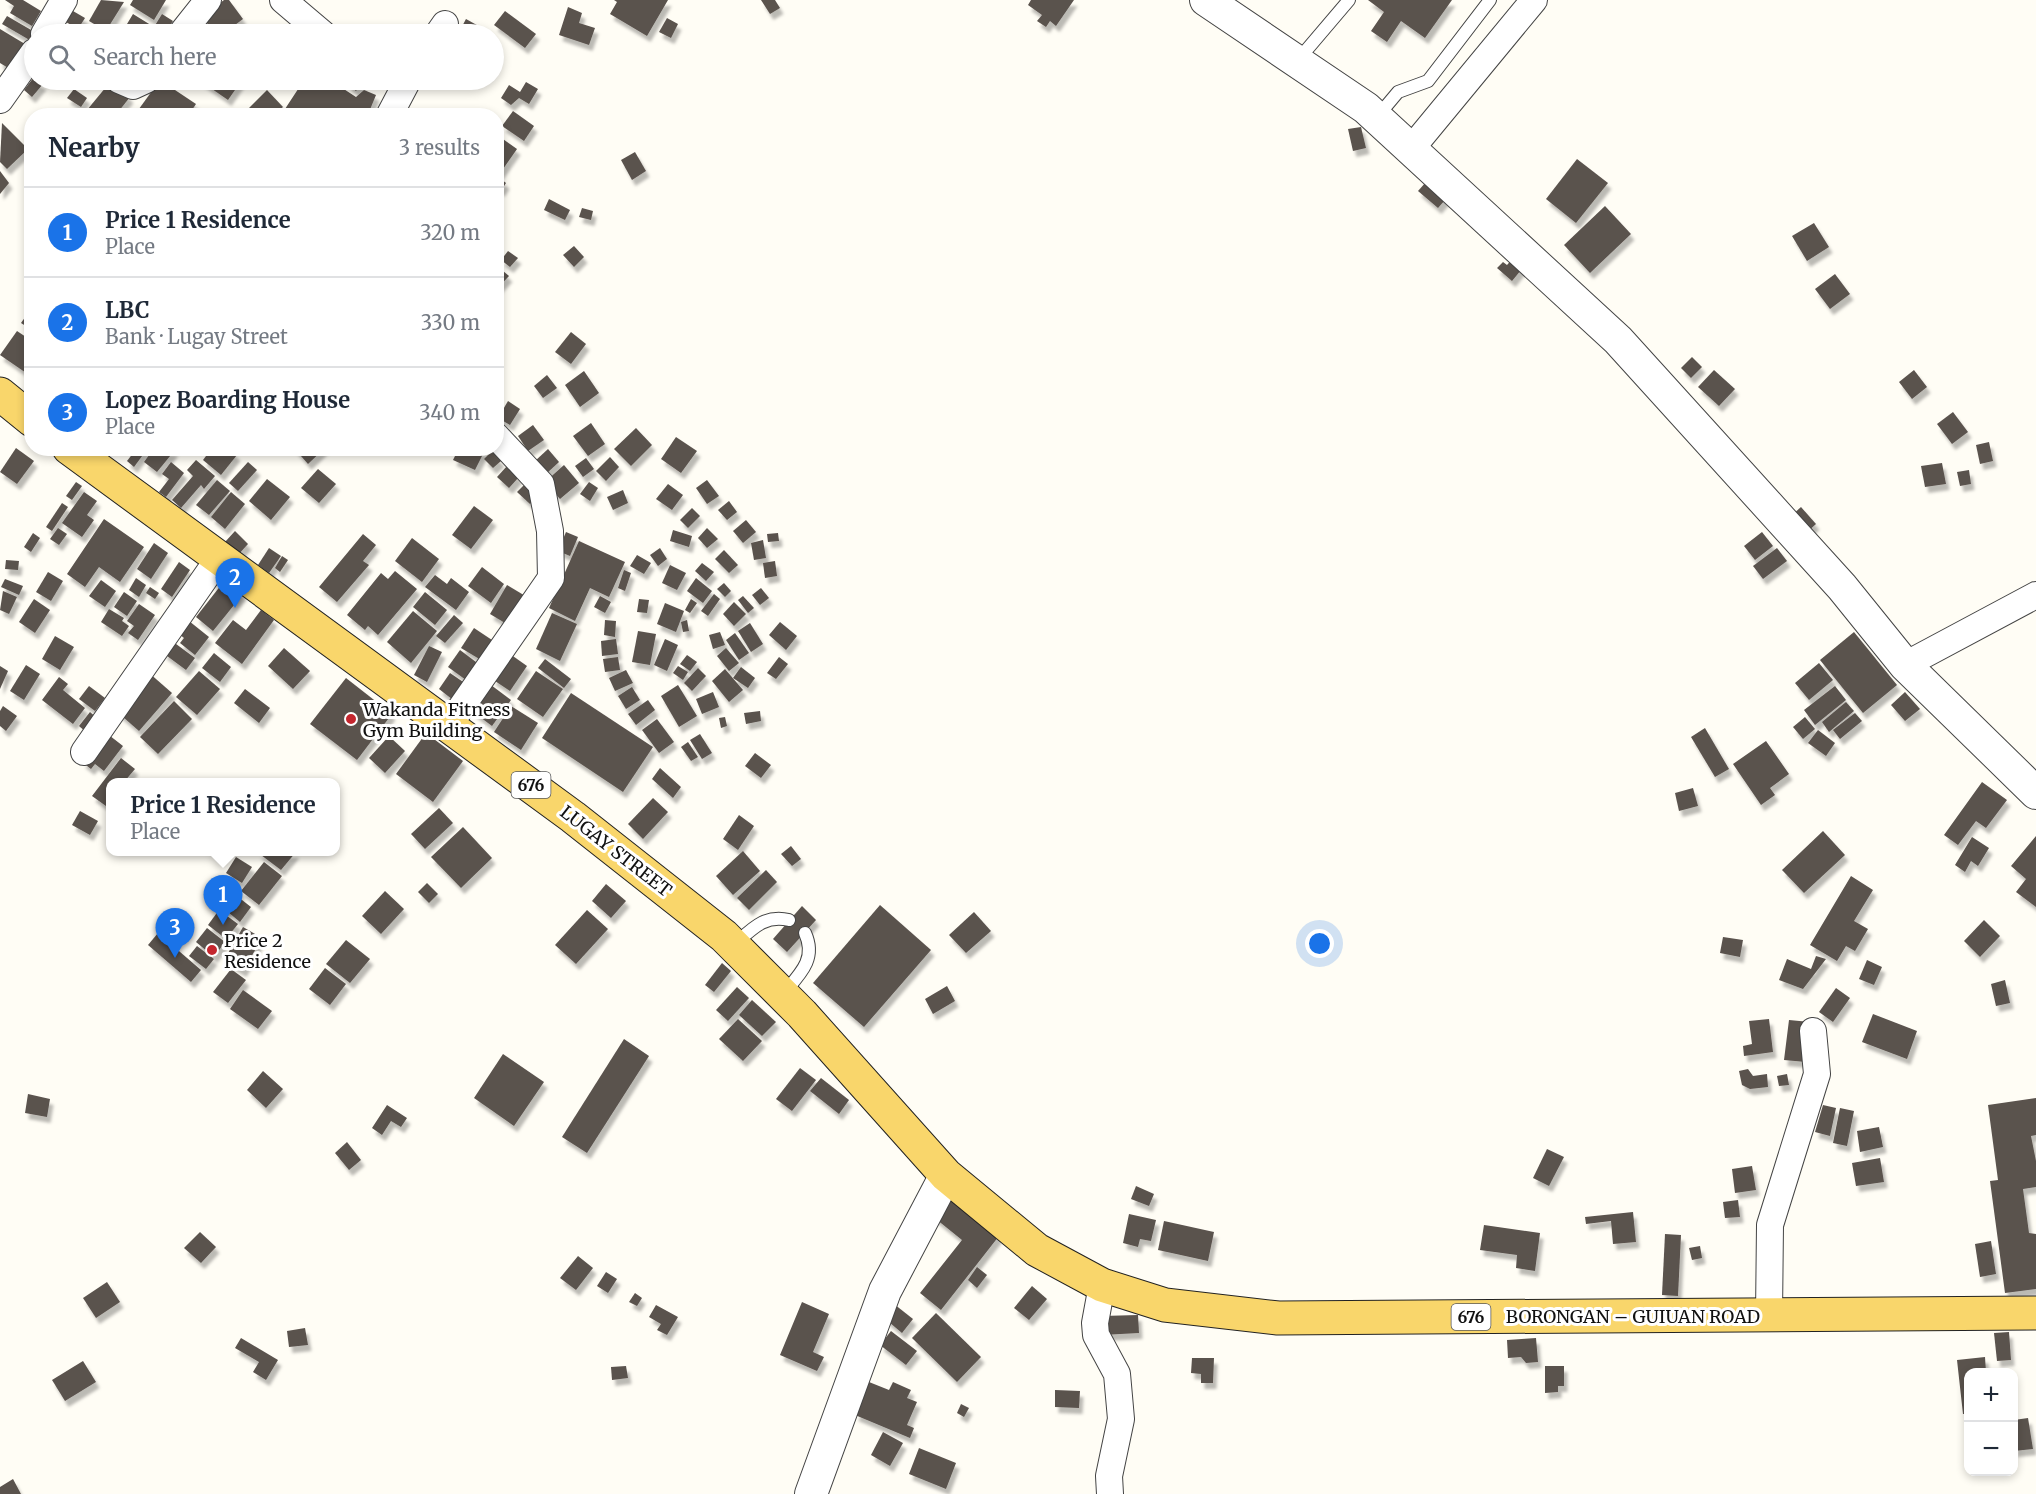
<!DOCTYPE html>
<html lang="en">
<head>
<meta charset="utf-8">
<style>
	body { margin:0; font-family:Merriweather,serif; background:#f2f2f3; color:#1f2937 }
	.controls { position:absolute; right:18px; bottom:18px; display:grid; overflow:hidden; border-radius:12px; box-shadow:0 3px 9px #0003 }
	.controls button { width:54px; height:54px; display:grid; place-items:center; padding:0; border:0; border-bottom:2px solid #e0e1e3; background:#fff; color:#1f2937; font:30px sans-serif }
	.you { position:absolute; left:1320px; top:944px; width:21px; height:21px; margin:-15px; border:4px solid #fff; border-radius:50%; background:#1a73e8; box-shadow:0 0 0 9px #1a73e833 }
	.badge { display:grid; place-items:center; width:39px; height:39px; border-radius:50%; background:#1a73e8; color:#fff; font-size:20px; font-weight:700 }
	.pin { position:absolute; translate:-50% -50px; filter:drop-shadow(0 2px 3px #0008) }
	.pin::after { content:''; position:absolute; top:32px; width:21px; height:18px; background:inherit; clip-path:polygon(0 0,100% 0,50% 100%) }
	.popup { position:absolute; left:106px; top:778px; width:234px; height:78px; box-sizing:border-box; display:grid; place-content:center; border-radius:12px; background:#fff; filter:drop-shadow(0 2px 4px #0005); font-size:20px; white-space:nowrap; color:#747a83 }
	.popup b { font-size:22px; color:#1f2937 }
	.popup::after { content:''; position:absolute; left:50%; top:100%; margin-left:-12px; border:12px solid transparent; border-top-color:#fff }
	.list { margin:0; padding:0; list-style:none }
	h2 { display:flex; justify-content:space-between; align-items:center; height:78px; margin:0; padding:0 24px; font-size:26px }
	h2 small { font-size:20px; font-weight:400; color:#747a83 }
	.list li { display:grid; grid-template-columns:39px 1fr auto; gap:18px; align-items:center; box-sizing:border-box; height:90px; padding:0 24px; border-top:2px solid #e0e1e3 }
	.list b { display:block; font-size:22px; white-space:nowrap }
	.list p { margin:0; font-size:20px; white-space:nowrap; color:#747a83 }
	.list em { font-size:20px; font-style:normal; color:#747a83 }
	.icon { flex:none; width:33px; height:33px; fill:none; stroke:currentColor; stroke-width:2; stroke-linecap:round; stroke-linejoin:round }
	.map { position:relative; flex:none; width:2036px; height:1494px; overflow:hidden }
	.search { position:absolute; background:#fff; box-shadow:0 3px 9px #0003; left:24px; top:24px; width:480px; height:66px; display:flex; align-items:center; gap:15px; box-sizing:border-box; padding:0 21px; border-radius:33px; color:#747a83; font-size:22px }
	.panel { position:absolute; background:#fff; box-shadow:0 3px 9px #0003; left:24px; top:108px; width:480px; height:348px; border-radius:24px }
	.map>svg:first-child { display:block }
	.building { fill:#5a524d; filter:url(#shadow) }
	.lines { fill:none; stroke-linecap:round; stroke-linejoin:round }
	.service-casing { stroke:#444; stroke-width:14 }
	.minor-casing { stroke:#444; stroke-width:28 }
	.tertiary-casing { stroke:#444; stroke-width:34 }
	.primary-casing { stroke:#222; stroke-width:35 }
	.service { stroke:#fff; stroke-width:12 }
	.minor { stroke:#fff; stroke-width:26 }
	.tertiary { stroke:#fff; stroke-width:32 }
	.primary { stroke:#f9d66b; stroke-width:33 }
	.poi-dot { fill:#c4262e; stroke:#fff; stroke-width:2 }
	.labels { text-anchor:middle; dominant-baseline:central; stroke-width:6; stroke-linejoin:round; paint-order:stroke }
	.shield { fill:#fff; stroke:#585858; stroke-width:1.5 }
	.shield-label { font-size:16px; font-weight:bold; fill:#111 }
	.poi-label { font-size:18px; fill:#111; stroke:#fff; text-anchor:start }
	.street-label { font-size:18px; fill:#111; stroke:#fff }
</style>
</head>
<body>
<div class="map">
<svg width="2036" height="1494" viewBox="0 0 2036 1494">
	<defs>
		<filter id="shadow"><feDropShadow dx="3.5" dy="6" stdDeviation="1.5" flood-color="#0004"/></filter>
	</defs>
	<rect width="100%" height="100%" fill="#fffdf5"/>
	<g class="building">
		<path d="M5,0h18l18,11 -9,15 -22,-13 4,-7z"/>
		<path d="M101,0l23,2 -18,29 -17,-10z"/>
		<path d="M133,0h33l-12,20 -24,-15z"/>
		<path d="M224,0h5l14,19 -20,15h-7l-14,-17z"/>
		<path d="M614,0h54l-21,36 -37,-22 7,-12z"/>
		<path d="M761,0h14l5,8 -10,6z"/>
		<path d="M1031,0h43l-18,26 -6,-5 -4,6 -9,-6 5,-6 -14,-10z"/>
		<path d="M1368,0h84l-27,38 -24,-17 -14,21 -16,-11 13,-19z"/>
		<path d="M568,7l14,6 -3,10 16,5 -6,17 -30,-10z"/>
		<path d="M73,11l12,7 -7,11 -12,-7z"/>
		<path d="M505,11l31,23 -11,14 -31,-23z"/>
		<path d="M133,14l21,13 8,-13 11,7 -9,13h-43z"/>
		<path d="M7,16l31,18 -5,8 -31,-18z"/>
		<path d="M667,18l11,6 -7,14 -12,-6z"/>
		<path d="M466,19l27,15h-35z"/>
		<path d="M290,25l12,9h-18z"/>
		<path d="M0,29l25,15 -15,25 -10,-6z"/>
		<path d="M34,77v3l9,4 -11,13 -8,-7z"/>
		<path d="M160,80l36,24 -8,12 -52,-3z"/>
		<path d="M199,80h43l-14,20z"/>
		<path d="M304,80h26l26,17 8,-7 12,5 -7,17 6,4h-80l-10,-7z"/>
		<path d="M351,80h14l-9,11 -9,-7z"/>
		<path d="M111,81l19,16 -15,19h-33z"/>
		<path d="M526,82l12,7 -9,15 -10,-6 -8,7 -10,-7 8,-13 11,7z"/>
		<path d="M74,89l13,9 -6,9 -14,-9z"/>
		<path d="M267,90l16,17 -10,9h-32z"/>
		<path d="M513,111l21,15 -10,15 -22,-15z"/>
		<path d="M2,123l26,26 -21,20 -7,-7z"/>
		<path d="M1361,127l5,21 -13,3 -5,-22z"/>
		<path d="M496,134l21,15 -21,30z"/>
		<path d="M635,152l11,19 -14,9 -11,-20z"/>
		<path d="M1577,159l31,24 -32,40 -30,-24z"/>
		<path d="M0,171l9,12 -9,11z"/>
		<path d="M1434,173l19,18 -15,17 -20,-17z"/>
		<path d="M501,179l5,4 -5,8 -5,-5z"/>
		<path d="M549,199l21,11 -5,10 -21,-10z"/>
		<path d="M1605,206l26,28 -41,39 -26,-28z"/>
		<path d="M582,208l11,3 -2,9 -12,-3z"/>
		<path d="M1814,223l15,24 -22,14 -15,-25z"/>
		<path d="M574,246l10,11 -10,10 -11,-12z"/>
		<path d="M508,251l10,7 -8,9 -9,-7z"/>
		<path d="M1516,255l10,9 -14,17 -15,-13 6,-6 4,3z"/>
		<path d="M496,265l13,11 -13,14z"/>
		<path d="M1835,274l15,20 -20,15 -15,-20z"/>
		<path d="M28,313l4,2v15l-11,-7z"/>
		<path d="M17,331l15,10v36l-32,-22z"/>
		<path d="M571,332l15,12 -15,20 -16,-12z"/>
		<path d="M1692,357l10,10 -11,11 -10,-10z"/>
		<path d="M1714,370l21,19 -16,17 -21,-19z"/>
		<path d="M1914,370l13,17 -15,12 -13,-17z"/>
		<path d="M584,371l15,22 -19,14 -15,-22z"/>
		<path d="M547,375l10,13 -14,10 -9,-12z"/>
		<path d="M508,401l12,8 -10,16 -12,-7z"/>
		<path d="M1953,412l15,20 -16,12 -15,-20z"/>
		<path d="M591,423l14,21 -17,12 -15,-20z"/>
		<path d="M533,425l11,15 -16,11 -10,-15z"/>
		<path d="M636,428l16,17 -21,21 -17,-17z"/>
		<path d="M676,437l21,14 -16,22 -20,-14z"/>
		<path d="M1989,442l4,19 -13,3 -4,-19z"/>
		<path d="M16,448l18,13 -17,23 -17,-12z"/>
		<path d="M137,448h11l-14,19 -7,-6z"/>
		<path d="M154,448l21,2 -18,22 -13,-10z"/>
		<path d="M212,448h17l8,7 -16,20 -18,-15z"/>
		<path d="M294,448h31l-17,16z"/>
		<path d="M459,448l26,2 -10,20 -22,-10z"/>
		<path d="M548,449l11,13 -13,12 -11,-13z"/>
		<path d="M492,451l9,10 -8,7 -9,-9z"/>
		<path d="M610,457l9,10 -13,14 -10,-10z"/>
		<path d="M586,458l8,11 -11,8 -8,-11z"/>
		<path d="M196,460l19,16 -11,13 -3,-4 -20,23 -9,-8 21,-24 -6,-6z"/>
		<path d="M171,462l13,11 -18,24 -7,-5 10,-13 -7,-5z"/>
		<path d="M248,462l9,8 -19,21 -9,-8z"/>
		<path d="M1942,463l4,21 -21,3 -4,-21z"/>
		<path d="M564,465l15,18 -19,16 -15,-17z"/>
		<path d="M507,466l12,11 -10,11 -12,-11z"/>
		<path d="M318,469l18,15 -17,19 -18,-15z"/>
		<path d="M1969,470l2,14 -11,2 -3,-14z"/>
		<path d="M267,479l23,18 -19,23 -22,-19z"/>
		<path d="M217,480l13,11 -21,24 -13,-10z"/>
		<path d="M707,480l12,16 -12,8 -11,-16z"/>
		<path d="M76,482l6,4 -10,14 -6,-4z"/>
		<path d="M527,482l12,13 -9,9 -13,-12z"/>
		<path d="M589,482l9,6 -8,13 -10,-7z"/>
		<path d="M668,484l15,11 -11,15 -16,-11z"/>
		<path d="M623,490l5,13 -15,7 -6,-13z"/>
		<path d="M84,492l13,9 -10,14 7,5 -12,17 -20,-14z"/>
		<path d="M231,492l14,12 -20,25 -14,-12z"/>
		<path d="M729,501l8,11 -10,8 -9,-10z"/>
		<path d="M62,503l6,4 -16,24 -6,-4z"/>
		<path d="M474,506l19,14 -22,29 -19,-14z"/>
		<path d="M1801,507l15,17 -10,9 -15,-17z"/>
		<path d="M692,508l8,8 -12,12 -8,-8z"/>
		<path d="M104,519l40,28 -24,35 -21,-15 -14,20 -18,-13z"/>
		<path d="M746,520l10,12 -13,11 -10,-12z"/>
		<path d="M58,528l9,6 -8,11 -9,-6z"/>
		<path d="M707,528l11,11 -11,9 -9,-10z"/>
		<path d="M673,530l19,6 -3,11 -19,-6z"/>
		<path d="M235,531l13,13 -10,11 -13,-13z"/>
		<path d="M566,532l12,5 -8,19 -12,-5z"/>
		<path d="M1762,532l11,14 -18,14 -11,-14z"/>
		<path d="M33,533l7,5 -9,14 -7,-5z"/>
		<path d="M778,533l1,8 -11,1 -1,-8z"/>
		<path d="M363,534l13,11 -13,16 6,4 -32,37 -18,-15z"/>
		<path d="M412,538l27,21 -17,23 -27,-21z"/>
		<path d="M763,540l3,18 -12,2 -3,-17z"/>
		<path d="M579,541l46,21 -16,35 -19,-9 -15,33 -26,-13z"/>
		<path d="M154,543l14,10 -17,26 -14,-10z"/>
		<path d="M269,548l12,8 -12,17 -11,-8z"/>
		<path d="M660,548l7,11 -9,7 -8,-11z"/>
		<path d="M1777,548l10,13 -24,18 -10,-13z"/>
		<path d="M724,550l14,15 -9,8 -14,-14z"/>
		<path d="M637,555l14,8 -7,11 -14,-8z"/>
		<path d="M282,556l6,4 -8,12 -5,-4z"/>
		<path d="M6,560l13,1 -1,9 -13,-1z"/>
		<path d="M775,561l2,15 -12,2 -2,-15z"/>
		<path d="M179,562l11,8 -18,27 -11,-8z"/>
		<path d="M702,563l12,9 -8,9 -11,-10z"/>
		<path d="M670,565l16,8 -9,17 -15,-7z"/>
		<path d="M482,567l22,17 -13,19 -23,-17z"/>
		<path d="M624,570l7,3 -6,18 -7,-3z"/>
		<path d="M395,571l22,18 -39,46 -10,-9 -3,4 -18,-15 34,-42 7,6z"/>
		<path d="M48,572l15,9 -12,20 -15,-9z"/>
		<path d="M435,575l12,9 4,-6 18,14 -13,18 -31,-23z"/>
		<path d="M136,578l10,7 -7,12 -10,-7z"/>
		<path d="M696,578l16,13 -9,12 -16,-12z"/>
		<path d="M5,579l18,7 -4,9 -18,-8z"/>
		<path d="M101,580l15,11 -11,16 -16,-11z"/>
		<path d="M225,580l18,14 -30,37 -17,-14z"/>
		<path d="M724,583l7,8 -6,6 -8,-8z"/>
		<path d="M507,585l20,12 -17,29 -20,-12z"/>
		<path d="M150,587l9,6 -4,6 -9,-6z"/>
		<path d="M761,588l8,10 -9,7 -8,-10z"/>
		<path d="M3,591l14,6 -8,17 -9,-4z"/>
		<path d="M124,592l13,9 -10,15 -13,-9z"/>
		<path d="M425,592l22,18 -12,15 -22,-18z"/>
		<path d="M714,594l6,5 -12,17 -7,-5z"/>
		<path d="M600,596l11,6 -6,11 -11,-6z"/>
		<path d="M743,596l11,12 -6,5 -10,-13z"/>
		<path d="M34,599l16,11 -15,23 -16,-11z"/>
		<path d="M639,599l10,1 -2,13 -10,-1z"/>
		<path d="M691,599l6,4 -7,10 -5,-3z"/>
		<path d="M734,602l12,12 -12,12 -11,-12z"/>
		<path d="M665,603l19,8 -8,21 -19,-8z"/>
		<path d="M139,604l16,11 -17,25 -10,-7 6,-7 -7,-5z"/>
		<path d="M109,609l15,9 -2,3 7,5 -7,10 -21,-14z"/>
		<path d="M261,610l13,10 -32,44 -27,-21 18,-23 13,10z"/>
		<path d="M413,611l24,20 -26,32 -24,-21z"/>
		<path d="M552,613l25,11 -17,37 -24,-12z"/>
		<path d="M454,615l9,8 -18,20 -9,-7z"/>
		<path d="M605,620l11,1 -1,16 -11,-2z"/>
		<path d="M687,620l2,11 -6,1 -2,-10z"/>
		<path d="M189,621l20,16 -14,18 -15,-12 4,-5 -5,-4z"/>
		<path d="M780,622l17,14 -11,14 -17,-15z"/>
		<path d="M750,623l13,21 -12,8 -13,-21z"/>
		<path d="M474,628l24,16 -12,19 -25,-15z"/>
		<path d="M638,631l18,3 -6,31 -18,-3z"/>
		<path d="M720,632l5,13 -12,4 -4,-14z"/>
		<path d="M1854,632l43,53 -34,28 -43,-53z"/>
		<path d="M735,633l14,20 -10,7 -13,-20z"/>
		<path d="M55,636l19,11 -14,23 -18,-11z"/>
		<path d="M616,639l2,15 -16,2 -1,-15z"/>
		<path d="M665,639l13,6 -11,26 -13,-6z"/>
		<path d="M172,641l23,17 -9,12 -23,-17z"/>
		<path d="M429,646l13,6 -15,30 -13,-7z"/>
		<path d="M284,648l26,23 -17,18 -25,-23z"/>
		<path d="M726,648l13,15 -10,8 -12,-15z"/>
		<path d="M460,650l24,18 -11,17 -25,-18z"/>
		<path d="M214,653l17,14 -11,15 -18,-14z"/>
		<path d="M510,654l17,12 -17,25 -18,-12z"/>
		<path d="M687,655l10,7 -7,9 -10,-7z"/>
		<path d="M618,657l2,13 -15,2 -2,-13z"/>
		<path d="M779,657l9,7 -12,15 -9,-6z"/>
		<path d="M545,659l26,20 -7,9 -26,-20z"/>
		<path d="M1819,663l14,17 -24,20 -14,-17z"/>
		<path d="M26,665l14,9 -16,26 -14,-9z"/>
		<path d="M0,666l8,5 -8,18z"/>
		<path d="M678,666l10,6 -5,8 -10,-7z"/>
		<path d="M741,667l14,11 -7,10 -15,-10z"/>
		<path d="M698,668l8,8 -14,15 -8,-8z"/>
		<path d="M725,669l18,21 -14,12 -17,-21z"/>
		<path d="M626,670l7,13 -18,8 -6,-13z"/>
		<path d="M199,671l21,18 -23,26 -21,-18z"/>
		<path d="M536,671l27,18 -20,28 -26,-18z"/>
		<path d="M148,672l24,21 -33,38 -24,-21z"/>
		<path d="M450,673l19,13 -12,17 -18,-14z"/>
		<path d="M59,677l9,7 -5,6 22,18 -12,16 -31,-24z"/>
		<path d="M346,678l46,36 -35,46 -47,-36z"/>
		<path d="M491,685l20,15 -19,26 -20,-15z"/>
		<path d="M678,685l19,31 -18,11 -18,-31z"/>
		<path d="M89,686l16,12 -10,13 -16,-12z"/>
		<path d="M1835,686l11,14 -31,25 -11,-15z"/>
		<path d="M632,687l8,13 -14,9 -8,-13z"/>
		<path d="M245,689l25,19 -11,15 -25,-20z"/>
		<path d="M713,692l6,15 -17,7 -6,-15z"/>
		<path d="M1905,692l15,17 -15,12 -14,-16z"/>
		<path d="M571,693l82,54 -30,45 -81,-54z"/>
		<path d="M648,700l7,10 -19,15 -8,-11z"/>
		<path d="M174,701l18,18 -34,35 -18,-17z"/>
		<path d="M1846,702l8,9 -25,21 -7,-10z"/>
		<path d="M3,706l14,10 -11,15 -6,-5v-15z"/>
		<path d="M511,706l27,17 -17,27 -27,-18z"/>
		<path d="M760,711l1,10 -15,3 -2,-11z"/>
		<path d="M90,712l8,7 -11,14 -8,-7z"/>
		<path d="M1855,713l7,8 -22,18 -7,-9z"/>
		<path d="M725,717l2,9 -6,2 -2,-10z"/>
		<path d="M1805,717l10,12 -12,10 -10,-12z"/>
		<path d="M657,719l17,23 -15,11 -17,-23z"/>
		<path d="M1705,728l24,41 -14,8 -24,-40z"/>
		<path d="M1818,730l17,13 -9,13 -18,-13z"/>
		<path d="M105,732l18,14 -19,25 -9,-7 -4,5 -9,-7z"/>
		<path d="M426,733l37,28 -30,41 -37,-28z"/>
		<path d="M700,734l12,19 -10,6 -12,-19z"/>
		<path d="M389,736l16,15 -20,22 -16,-15z"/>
		<path d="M1766,741l23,33 -19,14 5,7 -14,10 -28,-41z"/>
		<path d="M688,742l10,15 -7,4 -10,-14z"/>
		<path d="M755,753l16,12 -10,13 -16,-12z"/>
		<path d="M121,758l14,11 -11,13h-14v18l-4,6 -14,-10z"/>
		<path d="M660,768l21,19 -8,11 -21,-19z"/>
		<path d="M1982,782l25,18 -21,28 -10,-7 -18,24 -14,-10z"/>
		<path d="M1693,788l5,18 -19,5 -4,-18z"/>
		<path d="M653,798l15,14 -25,27 -15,-15z"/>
		<path d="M439,808l14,15 -28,26 -14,-15z"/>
		<path d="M80,811l18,10 -8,14 -18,-10z"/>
		<path d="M739,815l15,11 -16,24 -15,-11z"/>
		<path d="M463,827l29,31 -31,30 -30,-31z"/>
		<path d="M1823,831l22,24 -41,38 -22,-23z"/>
		<path d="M2036,836v71l-20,-15 10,-13 -15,-13z"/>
		<path d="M1972,837l17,11 -11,18 -7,-5 -6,11 -10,-7z"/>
		<path d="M791,846l10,13 -9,7 -11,-12z"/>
		<path d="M743,851l17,20 -27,24 -17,-19z"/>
		<path d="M257,852h39l-15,18z"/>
		<path d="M236,857l16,10 -10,16 -16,-10z"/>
		<path d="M264,862l18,14 -23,29 -18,-14z"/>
		<path d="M766,870l11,12 -28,28 -12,-12z"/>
		<path d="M1851,876l22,14 -19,31 14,8 -13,22 -9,-5 -9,15 -27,-16z"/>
		<path d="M427,883l11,11 -9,9 -11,-11z"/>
		<path d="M606,884l20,17 -15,17 -19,-17z"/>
		<path d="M385,891l19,18 -23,25 -19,-18z"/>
		<path d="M233,893l18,14 -11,15 -18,-15z"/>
		<path d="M880,905l51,45 -67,77 -51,-44z"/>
		<path d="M802,906l14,14 -29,32 -14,-13z"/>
		<path d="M219,910l19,14 -12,15 -18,-14z"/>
		<path d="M587,910l21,19 -32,35 -21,-19z"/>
		<path d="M974,912l17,19 -25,22 -17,-18z"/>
		<path d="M1984,920l16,16 -20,21 -16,-16z"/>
		<path d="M243,927l19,11 -19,33 -19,-11z"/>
		<path d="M207,928l18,14 -11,15 -18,-15z"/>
		<path d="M158,933l43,37 -10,12 -43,-37z"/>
		<path d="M1723,937l20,3 -3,17 -20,-4z"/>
		<path d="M346,940l24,19 -20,24 -24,-19z"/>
		<path d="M197,946l17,13 -8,10 -17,-13z"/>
		<path d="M1816,956l10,3 -23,30 -24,-9 8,-21 24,10z"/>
		<path d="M1867,960l15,7 -8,18 -15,-6z"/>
		<path d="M722,963l9,8 -17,21 -9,-7z"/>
		<path d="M325,968l21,16 -16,21 -21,-16z"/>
		<path d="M231,969l15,11 -18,23 -15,-11z"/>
		<path d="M2005,980l5,23 -14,3 -5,-22z"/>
		<path d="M947,986l8,15 -22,13 -8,-15z"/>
		<path d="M737,987l12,11 -21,23 -12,-11z"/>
		<path d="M1836,988l14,10 -17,24 -14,-10z"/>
		<path d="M243,990l29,21 -14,18 -28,-20z"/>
		<path d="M752,1000l24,22 -14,14 -23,-21z"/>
		<path d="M1873,1014l44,17 -10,28 -45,-17z"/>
		<path d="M738,1019l24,22 -19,20 -24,-22z"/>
		<path d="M1769,1019l4,33 -29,4 -1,-10 9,-2 -3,-23z"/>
		<path d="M1789,1020l21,2 -4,40 -22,-2z"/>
		<path d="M624,1039l25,17 -62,97 -25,-16z"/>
		<path d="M503,1054l41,28 -30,44 -40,-28z"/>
		<path d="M800,1068l16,12 -24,31 -16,-12z"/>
		<path d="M1748,1069l5,7 14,-2 1,13 -18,2 -8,-4 -3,-14z"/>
		<path d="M263,1071l20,18 -17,19 -19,-18z"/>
		<path d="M1787,1074l2,11 -10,1 -2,-10z"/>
		<path d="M821,1078l28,22 -10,14 -29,-23z"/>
		<path d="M28,1094l22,5 -3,18 -22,-4z"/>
		<path d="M2036,1098v37l-5,1 5,25v26l-13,2 6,44 7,1v55l-31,4 -15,-112 8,-1 -10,-75z"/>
		<path d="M387,1105l20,13 -6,9 -10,-6 -9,14 -10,-7z"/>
		<path d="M1823,1105l13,3 -6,28 -15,-4z"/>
		<path d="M1840,1108l14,3 -7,35 -14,-3z"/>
		<path d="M1879,1127l4,20 -23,5 -3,-21z"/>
		<path d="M347,1142l14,18 -12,10 -14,-17z"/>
		<path d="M1547,1149l17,8 -15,29 -16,-8z"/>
		<path d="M1880,1158l4,24 -28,4 -4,-23z"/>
		<path d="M1752,1166l4,24 -21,3 -3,-24z"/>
		<path d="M1136,1186l18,8 -5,12 -18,-7z"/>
		<path d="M947,1195l52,41 -58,74 -21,-17 42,-53 -31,-25z"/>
		<path d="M1738,1200l2,17 -15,1 -2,-16z"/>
		<path d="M1633,1212l3,30 -23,2 -2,-23 -25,3 -1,-7z"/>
		<path d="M1129,1214l27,6 -5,21 -11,-2 -2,8 -15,-4z"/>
		<path d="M1164,1221l50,11 -6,29 -50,-11z"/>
		<path d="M1484,1225l56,8 -5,38 -19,-3 1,-13 -37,-5z"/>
		<path d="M200,1232l16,15 -15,16 -17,-15z"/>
		<path d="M1665,1234l16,1 -3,61 -16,-1z"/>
		<path d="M1991,1241l5,33 -16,3 -5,-33z"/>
		<path d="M1700,1246l2,12 -10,2 -3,-12z"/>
		<path d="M578,1256l15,12 -17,22 -16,-12z"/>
		<path d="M977,1267l10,8 -10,13 -9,-8z"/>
		<path d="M606,1272l11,7 -9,14 -11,-7z"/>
		<path d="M107,1282l13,20 -24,16 -13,-20z"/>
		<path d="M1032,1286l15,13 -18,21 -15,-12z"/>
		<path d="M635,1293l7,5 -5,8 -8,-4z"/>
		<path d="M802,1302l27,12 -16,38 11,5 -7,14 -37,-16z"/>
		<path d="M894,1304l19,15 -11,14 -19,-16z"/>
		<path d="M656,1305l22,12 -11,18 -10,-5 4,-6 -12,-7z"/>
		<path d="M936,1313l45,44 -24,25 -45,-44z"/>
		<path d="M1138,1315l1,18 -37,2v-19z"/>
		<path d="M305,1328l3,17 -19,2 -2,-16z"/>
		<path d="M891,1331l26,20 -11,14 -26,-20z"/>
		<path d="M2009,1332l2,28 -14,1 -3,-28z"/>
		<path d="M241,1338l37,22 -12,20 -13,-8 6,-10 -24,-14z"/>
		<path d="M1536,1338l2,24 -12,1 -5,-6 -13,1 -1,-18z"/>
		<path d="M1985,1357l1,15h-18v42h-5l-6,-54z"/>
		<path d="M1192,1358h22l-1,25h-12v-9l-10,-1z"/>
		<path d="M83,1361l13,21 -31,19 -13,-21z"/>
		<path d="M626,1366l2,12 -16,2 -1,-13z"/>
		<path d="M1545,1366h19v20h-6v6l-13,1z"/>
		<path d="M869,1382l20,8 4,-8 18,8 -4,8 10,4 -10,23 7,3 -4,10 -55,-23z"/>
		<path d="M1055,1390l25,1 -1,17 -24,-1z"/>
		<path d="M961,1404l8,4 -5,9 -7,-4z"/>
		<path d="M2028,1418l5,31 -19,2v-31z"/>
		<path d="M883,1432l20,11 -13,23 -19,-11z"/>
		<path d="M919,1448l37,15 -10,26 -37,-15z"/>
		<path d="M13,1479l8,15h-21v-7z"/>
	</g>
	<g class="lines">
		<g class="service-casing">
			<g id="service">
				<path d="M1298,60l51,-60"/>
				<path d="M1377,117l21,-25 30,-11 62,-81"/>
				<path d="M735,944c17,-15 30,-30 54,-24"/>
				<path d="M783,994c17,-20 34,-35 22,-61"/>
			</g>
		</g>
		<g class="minor-casing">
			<g id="minor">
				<path d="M283,0l40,34"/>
				<path d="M44,34l20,-34"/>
				<path d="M181,34l27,-34"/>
				<path d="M438,34l7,-10"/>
				<path d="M119,80l14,6 13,-6"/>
				<path d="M0,100l34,-48"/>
				<path d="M389,116l19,-36"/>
				<path d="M1411,149l123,-149"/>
				<path d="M1905,665l131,-70"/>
				<path d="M449,725l102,-147 -1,-47 -9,-47 -45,-48"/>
				<path d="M84,752l135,-194"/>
				<path d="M1102,1285l-7,38 1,12 21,39 4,45 -12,57 1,18"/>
				<path d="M1769,1315l1,-90 47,-151 -4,-43"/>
			</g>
		</g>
		<g class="tertiary-casing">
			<g id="tertiary">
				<path d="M1206,0l160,108 252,232 224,247 63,78 131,128"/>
				<path d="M811,1494l74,-203 61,-116"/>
			</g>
		</g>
		<g class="primary-casing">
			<g id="primary">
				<path d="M0,394l32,26"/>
				<path d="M69,448l504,369 151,119 78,78 144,161 91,75 65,35 63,20 113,13 758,-5"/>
			</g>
		</g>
		<use href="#service" class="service"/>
		<use href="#minor" class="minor"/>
		<use href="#tertiary" class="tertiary"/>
		<use href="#primary" class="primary"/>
	</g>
	<g class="poi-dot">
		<circle cx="351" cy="719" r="6"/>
		<circle cx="212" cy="950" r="6"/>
	</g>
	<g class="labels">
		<g class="shield">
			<rect x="511.5" y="772" width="39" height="26" rx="4.5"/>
			<rect x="1451.5" y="1304" width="39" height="26" rx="4.5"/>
		</g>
		<g class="shield-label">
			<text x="531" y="785">676</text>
			<text x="1471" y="1317">676</text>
		</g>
		<g class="poi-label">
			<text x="363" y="709">Wakanda Fitness<tspan x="363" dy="21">Gym Building</tspan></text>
			<text x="224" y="940">Price 2<tspan x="224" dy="21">Residence</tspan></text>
		</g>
		<g class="street-label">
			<text transform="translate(616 851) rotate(38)">LUGAY STREET</text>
			<text x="1633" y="1316">BORONGAN – GUIUAN ROAD</text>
		</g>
	</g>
</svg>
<div class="controls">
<button>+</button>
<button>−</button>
</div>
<div class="you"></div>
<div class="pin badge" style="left:223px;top:925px">1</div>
<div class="popup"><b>Price 1 Residence</b>Place</div>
<div class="pin badge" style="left:235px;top:608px">2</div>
<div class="pin badge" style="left:175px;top:958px">3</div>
<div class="search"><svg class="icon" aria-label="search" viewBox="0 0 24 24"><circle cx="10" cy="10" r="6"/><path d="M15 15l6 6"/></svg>Search here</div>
<section class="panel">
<h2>Nearby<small>3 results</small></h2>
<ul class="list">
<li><span class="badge">1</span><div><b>Price 1 Residence</b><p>Place</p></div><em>320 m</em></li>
<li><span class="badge">2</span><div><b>LBC</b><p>Bank · Lugay Street</p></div><em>330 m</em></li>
<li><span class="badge">3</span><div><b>Lopez Boarding House</b><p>Place</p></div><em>340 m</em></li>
</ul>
</section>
</div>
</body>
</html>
